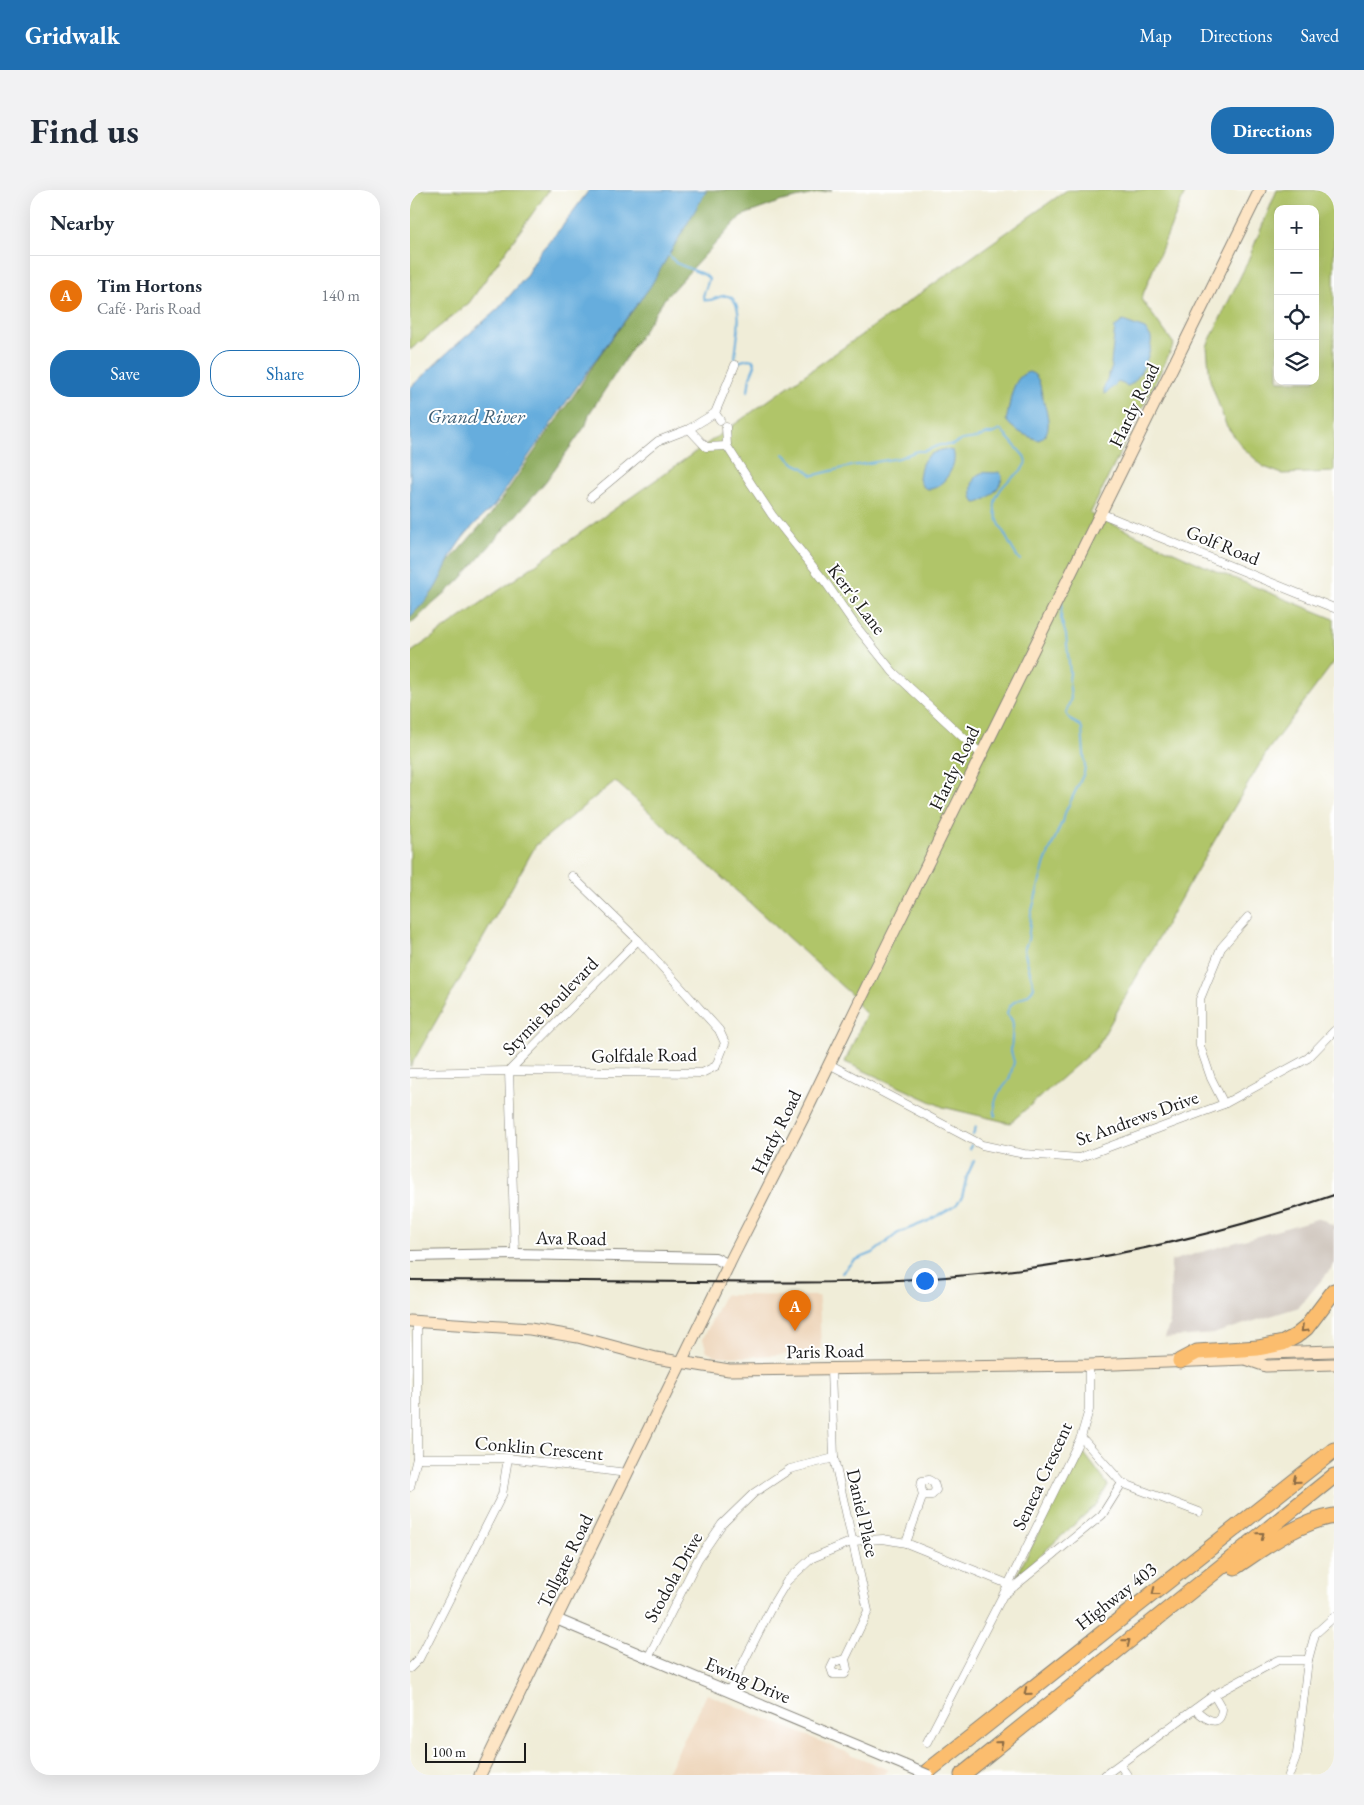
<!DOCTYPE html>
<html lang="en">
<head>
<meta charset="utf-8">
<style>
	body { margin:0; font-family:"EB Garamond",serif; background:#f2f2f3; color:#1f2937 }
	.controls { position:absolute; right:15px; top:15px; display:grid; overflow:hidden; border-radius:10px; box-shadow:0 5px 20px #0002 }
	.controls button { width:45px; height:45px; display:grid; place-items:center; padding:0; border:0; border-bottom:1px solid #e0e1e3; background:#fff; color:#1f2937; font:25px sans-serif }
	.scale { position:absolute; left:15px; bottom:12px; width:101px; box-sizing:border-box; padding-left:5px; border:2px solid #1c1c1c; border-top:0; font-size:14px; line-height:18px; white-space:nowrap; color:#1c1c1c; -webkit-text-stroke:4px #fff; paint-order:stroke }
	.you { position:absolute; left:514px; top:1090px; width:18px; height:18px; margin:-12px; border:4px solid #fff; border-radius:50%; background:#1a73e8; box-shadow:0 0 0 8px #1a73e833 }
	.badge { display:grid; place-items:center; width:32px; height:32px; border-radius:50%; background:#1f6fb2; color:#fff; font-size:16px; font-weight:700 }
	.pin { position:absolute; translate:-50% -41px; filter:drop-shadow(0 1px 2px #0008) }
	.pin::after { content:''; position:absolute; top:26px; width:18px; height:15px; background:inherit; clip-path:polygon(0 0,100% 0,50% 100%) }
	.list { margin:0; padding:0; list-style:none }
	h2 { display:flex; justify-content:space-between; align-items:center; height:65px; margin:0; padding:0 20px; font-size:21px }
	h2 small { font-size:16px; font-weight:400; color:#747a83 }
	.list li { display:grid; grid-template-columns:32px 1fr auto; gap:15px; align-items:center; box-sizing:border-box; height:80px; padding:0 20px; border-top:1px solid #e0e1e3 }
	.list b { display:block; font-size:19px; white-space:nowrap }
	.list p { margin:0; font-size:16px; white-space:nowrap; color:#747a83 }
	.list em { font-size:16px; font-style:normal; color:#747a83 }
	.actions { display:flex; gap:10px; padding:15px 20px }
	.actions a { flex:1; padding:11px 0; border:1px solid #1f6fb2; border-radius:20px; text-align:center; font-size:18px; color:#1f6fb2 }
	.actions .main { background:#1f6fb2; color:#fff }
	.icon { flex:none; width:28px; height:28px; fill:none; stroke:currentColor; stroke-width:2; stroke-linecap:round; stroke-linejoin:round }
	.map { position:relative; flex:none; width:924px; height:1585px; overflow:hidden; border-radius:20px }
	header { display:flex; align-items:center; gap:30px; box-sizing:border-box; height:70px; padding:0 25px; background:#1f6fb2; color:#fff }
	header strong { font-size:24px }
	nav { display:flex; gap:28px; margin-inline-start:auto; font-size:18px }
	.intro { display:flex; align-items:center; justify-content:space-between; box-sizing:border-box; height:120px; padding:0 30px }
	h1 { margin:0; font-size:35px }
	.button { padding:12px 22px; border-radius:20px; background:#1f6fb2; color:#fff; font-size:18px; font-weight:700 }
	main { display:flex; gap:30px; padding:0 30px }
	aside { flex:1; background:#fff; border-radius:20px; box-shadow:0 5px 20px #0002 }
	.map>svg:first-child { display:block }
	.built { fill:#eed6bb }
	.industrial { fill:#ccc2b9 }
	.green { fill:#b0c569; stroke:#667042; fill-rule:evenodd }
	.forest { fill:#8caa5d; stroke:#54633c }
	.water { fill:#66addd; stroke:#41647c }
	.lines { fill:none; stroke-linecap:round; stroke-linejoin:round }
	.stream { stroke:#66addd; stroke-width:2 }
	.minor-casing { stroke:#86847a; stroke-width:9 }
	.tertiary-casing { stroke:#86847a; stroke-width:12 }
	.secondary-casing { stroke:#86847a; stroke-width:13 }
	.motorway-casing { stroke:#86847a; stroke-width:17 }
	.minor { stroke:#fff; stroke-width:8 }
	.tertiary { stroke:#fff; stroke-width:10 }
	.secondary { stroke:#fde5c5; stroke-width:11 }
	.motorway { stroke:#fbbd6e; stroke-width:15 }
	.rail { stroke:#1c1c1c; stroke-width:2 }
	.tertiary-bridge-casing { stroke:#86847a; stroke-width:12; stroke-linecap:butt }
	.tertiary-bridge { stroke:#fff; stroke-width:10 }
	.oneway { stroke:#8c6c45 }
	.labels { text-anchor:middle; dominant-baseline:central; stroke-width:4; stroke-linejoin:round; paint-order:stroke }
	.street-label { font-size:19px; fill:#1c1c1c; stroke:#fff }
	.water-label { font-size:20px; font-style:italic; fill:#3d5d73; stroke:#fff }
</style>
</head>
<body>
<header>
<strong>Gridwalk</strong>
<nav><a>Map</a><a>Directions</a><a>Saved</a></nav>
</header>
<div class="intro"><h1>Find us</h1><a class="button">Directions</a></div>
<main>
<aside>
<h2>Nearby<small></small></h2>
<ul class="list">
<li><span class="badge" style="background:#e8710a">A</span><div><b>Tim Hortons</b><p>Café · Paris Road</p></div><em>140 m</em></li>
</ul>
<div class="actions"><a class="main">Save</a><a>Share</a></div>
</aside>
<div class="map">
<svg width="924" height="1585" viewBox="0 0 924 1585">
	<rect width="100%" height="100%" fill="#fff"/>
	<filter id="ink" filterUnits="userSpaceOnUse"><feTurbulence type="fractalNoise" baseFrequency=".02" numOctaves="2"/><feDisplacementMap in="SourceGraphic" scale="10" xChannelSelector="R" yChannelSelector="G"/><feConvolveMatrix kernelMatrix="1 2 1 2 8 2 1 2 1" color-interpolation-filters="sRGB"/></filter>
	<filter id="wash" filterUnits="userSpaceOnUse"><feTurbulence type="fractalNoise" baseFrequency=".0096" numOctaves="4" result="noise"/><feDisplacementMap in="SourceGraphic" scale="20" xChannelSelector="R" yChannelSelector="G"/><feGaussianBlur stdDeviation="1.12" result="paint"/><feColorMatrix in="noise" values="0 0 0 0 0 0 0 0 0 0 0 0 0 0 0 0 0 1.4 0 .05"/><feComposite in="paint" operator="in"/></filter>
	<g filter="url(#wash)">
		<rect width="100%" height="100%" fill="#f0edd8"/>
		<g class="built">
			<path d="M314,1105l95,1 2,56 -75,5 -30,-1 -9,-5 -4,-12z"/>
			<path d="M297,1504l182,76 -6,5h-217z"/>
		</g>
		<path class="industrial" d="M910,1028l14,8v39l-35,42 -86,27 -48,4 5,-17 1,-60z"/>
		<g class="green">
			<path d="M0,0h139l-80,113 -59,47z"/>
			<path d="M657,0h119l-45,109 33,45 -84,170 119,54 125,51v43l-66,88 -82,139 -89,158 -87,76 -67,-16 -98,-45 21,-48 -11,-12 2,-2 -242,-219 -79,64 -126,222v-414z"/>
			<path d="M867,0h57v282l-52,2 -18,-7 -21,-19 -17,-23 -16,-45 -3,-34 39,-81zM868,19h37v172h-37z"/>
			<path d="M671,1259l27,36 -11,19 -81,73z"/>
		</g>
		<path class="forest" d="M294,0h128l-50,11 -41,15 -76,82 -76,116 -3,11 -40,56 -87,100 -49,43v-19l81,-91 87,-125 21,-33 37,-50z"/>
		<g class="water">
			<path d="M179,0h118l-57,97 -51,68 -105,151c-16,14 -33,31 -43,50 -7,13 -11,26 -20,38 -6,8 -14,16 -21,23v-229l37,-35 51,-44 26,-30 16,-27 21,-24z"/>
			<path d="M713,131l22,8 6,8c2,13 -11,44 -23,49l-10,-4 -11,11 -3,1v-7l8,-20 -1,-4 4,-36z"/>
			<path d="M619,182c12,3 11,17 14,27 3,12 12,33 -4,41 -11,-3 -27,-10 -33,-20 5,-16 4,-43 23,-48z"/>
			<path d="M535,259l8,2c8,19 -26,56 -34,28 2,-20 7,-25 26,-30z"/>
			<path d="M589,282l3,4c1,10 -16,27 -27,27 -5,-6 -5,-25 4,-29 5,-3 14,0 20,-2z"/>
		</g>
		<g class="lines">
			<g class="stream">
				<path d="M258,64l8,9 29,12 4,4 -6,17 2,4c8,2 15,-6 23,-4 18,6 8,47 7,62l3,4 10,-3 5,1 2,5 -5,12 -2,14"/>
				<path d="M374,264l11,10 9,4 8,7h3l36,-9 48,-8 18,-7h8l15,-6h12l10,-5 15,-2 9,-4h5l10,-4 23,26 2,6c-4,11 -13,14 -21,22 -16,17 -11,31 -1,49 5,9 9,19 16,27"/>
				<path d="M585,926v-14l3,-8 11,-14 5,-18 -3,-11 2,-26 -1,-5 -5,-6c3,-18 21,-13 27,-27l-10,-37 4,-10 3,-26 14,-52 16,-38 2,-2 2,-9 19,-40 1,-7 -3,-37 -1,-3 -11,-6 -4,-7 5,-15 -2,-18 1,-7 -4,-38 -5,-16 1,-18"/>
				<path d="M563,945l3,-8"/>
				<path d="M560,959l1,-4"/>
				<path d="M432,1083l11,-12 20,-8 25,-20 30,-12 28,-16 6,-8 5,-21 7,-15"/>
			</g>
		</g>
	</g>
	<g filter="url(#ink)">
		<g class="lines">
			<g class="minor-casing">
				<g id="minor">
					<path d="M310,230l-5,-7 20,-48"/>
					<path d="M316,237l1,19 23,36 22,33 54,68 29,42 38,47 88,82"/>
					<path d="M279,239l17,18 21,-1"/>
					<path d="M181,307l67,-56 31,-12 26,-16"/>
					<path d="M690,323l234,95"/>
					<path d="M419,874l153,81 42,9 55,4 145,-54 84,-46 26,-27"/>
					<path d="M0,883l99,-2 193,2 14,-7 9,-23 -6,-13 -81,-90 -66,-64"/>
					<path d="M814,914l-13,-26 -11,-32v-47l21,-51 27,-31"/>
					<path d="M105,1064l-6,-183 129,-131"/>
					<path d="M421,1179l3,89 34,153 -23,48 2,10 -2,5h-12l-2,-6 3,-6 11,-3"/>
					<path d="M671,1247l41,46 77,29"/>
					<path d="M7,1268h91l119,15"/>
					<path d="M0,1297l7,-29v-137"/>
					<path d="M496,1353l17,-48 -2,-8 1,-6 7,-1 5,3 2,7 -4,5h-9"/>
					<path d="M595,1404l97,-79 20,-32"/>
					<path d="M238,1468l50,-99 24,-35 32,-31 36,-24 44,-11"/>
					<path d="M0,1478l9,-9 83,-164 6,-37"/>
					<path d="M319,1501l44,-87 14,-23 25,-23 41,-17 30,-2 23,4 102,41"/>
					<path d="M785,1519c9,9 25,21 27,0l-8,-14"/>
					<path d="M517,1552l75,-145 79,-160 8,-27v-45"/>
					<path d="M710,1575l7,10"/>
					<path d="M695,1585l109,-80 64,-35h30"/>
					<path d="M879,1585l8,-21 11,-94 7,-26 19,-17"/>
				</g>
			</g>
			<g class="tertiary-casing">
				<g id="tertiary">
					<path d="M0,1066l105,-2 200,4 14,7"/>
					<path d="M146,1429l348,146"/>
				</g>
			</g>
			<g class="secondary-casing">
				<g id="secondary">
					<path d="M0,1131l120,8 48,8 78,21 73,12 360,-5 157,-6 21,-6 67,-2"/>
					<path d="M836,1169l20,7 68,-2"/>
					<path d="M70,1585l253,-519 70,-138 70,-144 387,-784"/>
				</g>
			</g>
			<g class="motorway-casing">
				<g id="motorway">
					<path d="M770,1171l17,-9 61,-4 25,-5 13,-7 10,-8 28,-37"/>
					<path d="M825,1377c30,-20 63,-45 99,-51"/>
					<path d="M513,1585l411,-325"/>
					<path d="M552,1585l372,-299"/>
				</g>
			</g>
			<use href="#minor" class="minor"/>
			<use href="#tertiary" class="tertiary"/>
			<use href="#secondary" class="secondary"/>
			<use href="#motorway" class="motorway"/>
			<path class="rail" d="M0,1090c95,0 191,1 286,2 94,1 188,2 282,-8 121,-12 241,-39 356,-79"/>
			<g class="tertiary-bridge-casing">
				<path id="tertiary-bridge" d="M494,1575l24,10"/>
			</g>
			<use href="#tertiary-bridge" class="tertiary-bridge"/>
		</g>
		<defs><path id="oneway-chevron" d="M-2-3.5L2.5 0L-2 3.5" fill="none" stroke-width="1.6" stroke-linecap="round" stroke-linejoin="round" transform="scale(1.25)"/></defs>
		<g class="oneway">
			<use href="#oneway-chevron" transform="translate(894 1139) rotate(137)"/>
			<use href="#oneway-chevron" transform="translate(886 1290) rotate(141)"/>
			<use href="#oneway-chevron" transform="translate(851 1345) rotate(-39)"/>
			<use href="#oneway-chevron" transform="translate(745 1402) rotate(142)"/>
			<use href="#oneway-chevron" transform="translate(717 1452) rotate(-39)"/>
			<use href="#oneway-chevron" transform="translate(617 1502) rotate(141)"/>
			<use href="#oneway-chevron" transform="translate(590 1554) rotate(-39)"/>
		</g>
	</g>
	<g class="labels">
		<g class="street-label">
			<text transform="translate(724 215) rotate(-64)">Hardy Road</text>
			<text transform="translate(813 355) rotate(22)">Golf Road</text>
			<text transform="translate(447 409) rotate(53)">Kerr's Lane</text>
			<text transform="translate(544 578) rotate(-64)">Hardy Road</text>
			<text transform="translate(140 816) rotate(-46)">Stymie Boulevard</text>
			<text transform="translate(234 865) rotate(-1)">Golfdale Road</text>
			<text transform="translate(727 928) rotate(-20)">St Andrews Drive</text>
			<text transform="translate(366 942) rotate(-64)">Hardy Road</text>
			<text transform="translate(161 1048) rotate(1)">Ava Road</text>
			<text transform="translate(415 1161) rotate(-1)">Paris Road</text>
			<text transform="translate(129 1258) rotate(5)">Conklin Crescent</text>
			<text transform="translate(632 1286) rotate(-65)">Seneca Crescent</text>
			<text transform="translate(453 1323) rotate(77)">Daniel Place</text>
			<text transform="translate(155 1371) rotate(-64)">Tollgate Road</text>
			<text transform="translate(263 1387) rotate(-61)">Stodola Drive</text>
			<text transform="translate(706 1406) rotate(-38)">Highway 403</text>
			<text transform="translate(338 1490) rotate(23)">Ewing Drive</text>
		</g>
		<g class="water-label">
			<text x="66" y="226">Grand River</text>
		</g>
	</g>
</svg>
<div class="controls">
<button>+</button>
<button>−</button>
<button><svg class="icon" aria-label="locate" viewBox="0 0 24 24"><circle cx="12" cy="12" r="6"/><path d="M12 2v4M12 18v4M2 12h4M18 12h4"/></svg></button>
<button><svg class="icon" aria-label="layers" viewBox="0 0 24 24"><path d="M12 4l9 5-9 5-9-5zM3 14l9 5 9-5"/></svg></button>
</div>
<div class="scale">100 m</div>
<div class="you"></div>
<div class="pin badge" style="left:385px;top:1141px;background:#e8710a">A</div>
</div>
</main>
</body>
</html>
